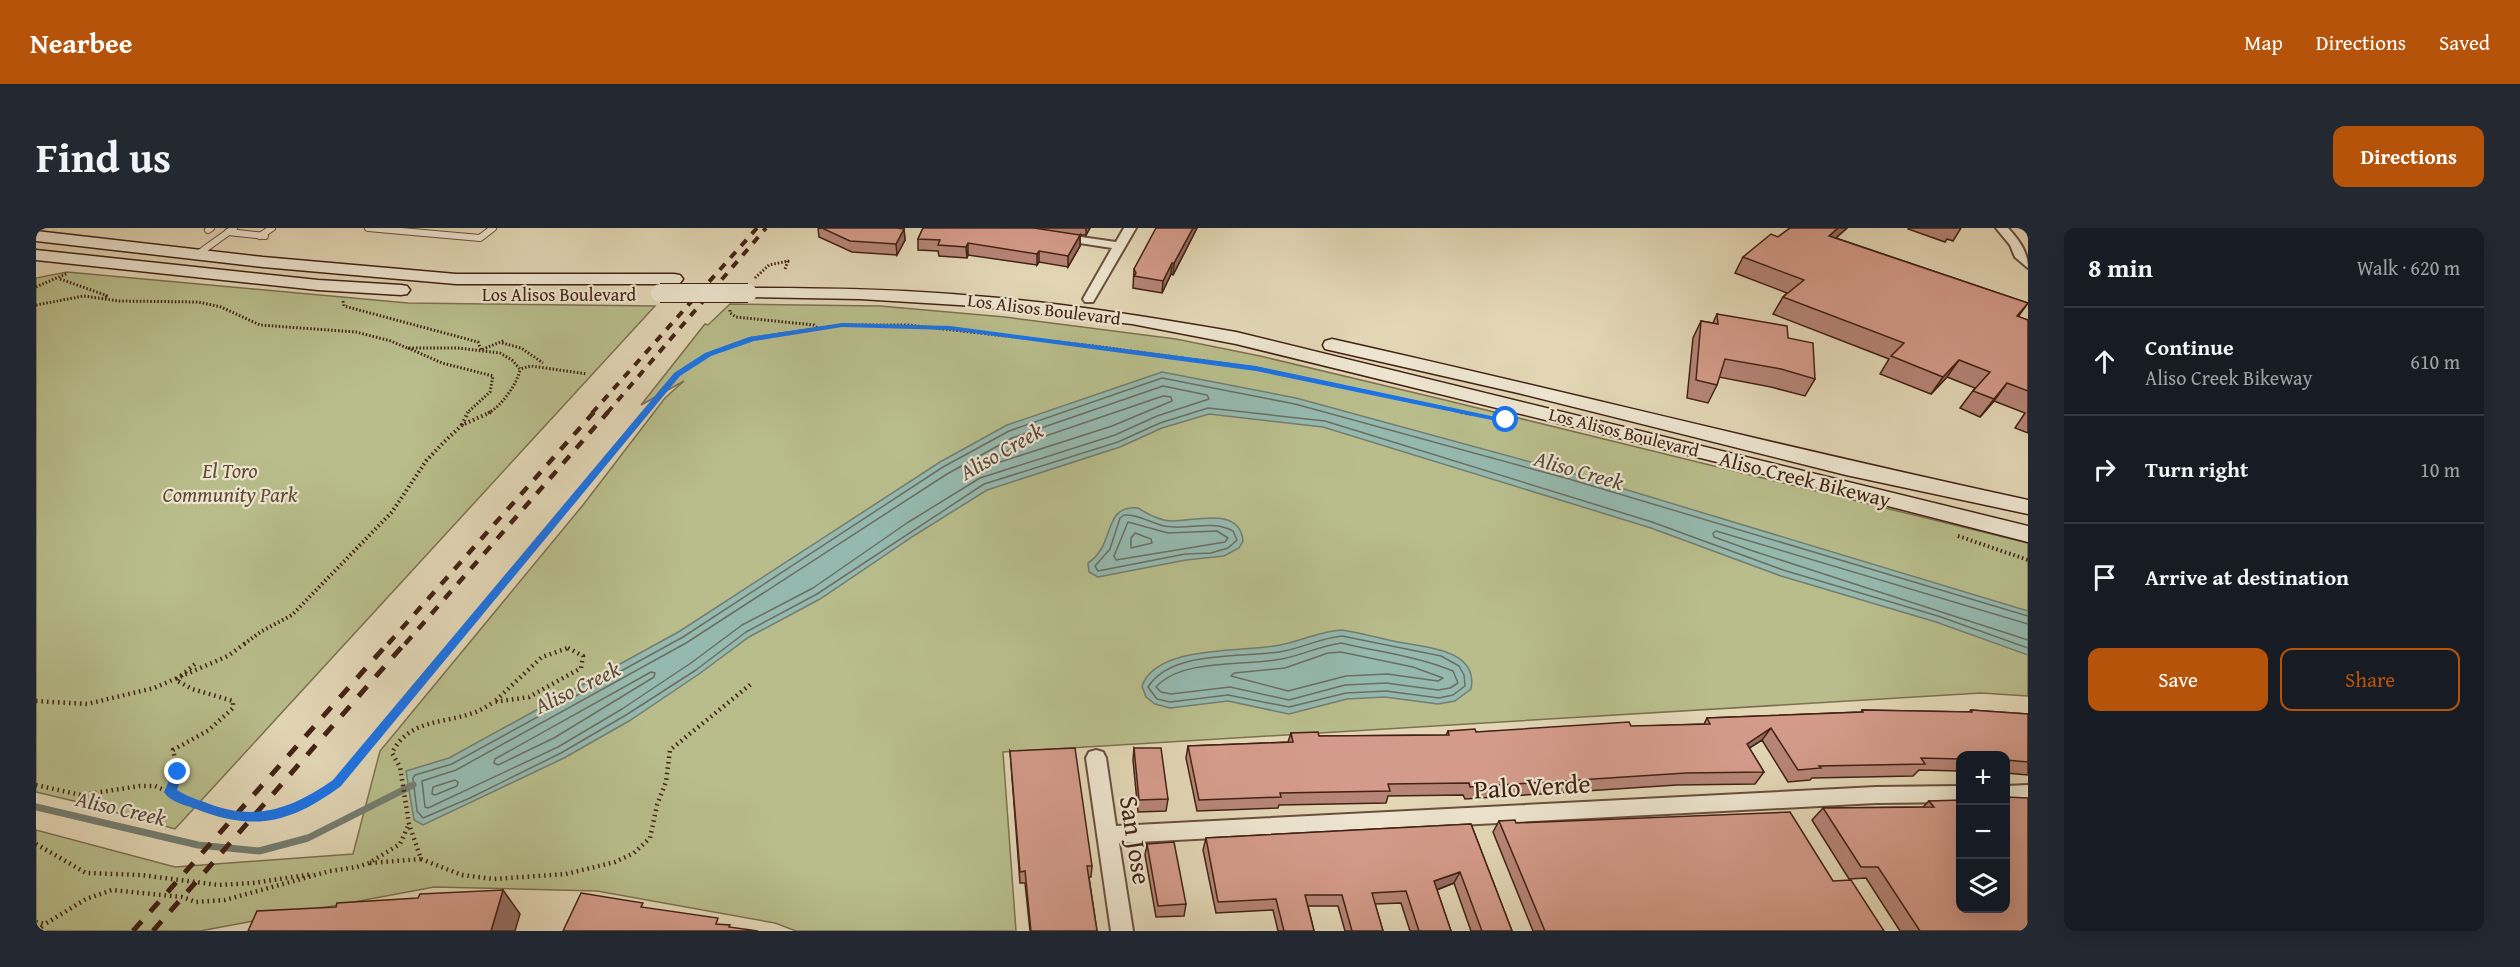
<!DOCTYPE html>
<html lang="en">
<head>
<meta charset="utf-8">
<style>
	body { margin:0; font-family:"Gentium Book Plus",serif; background:#242831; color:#f1f3f6 }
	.controls { position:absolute; right:18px; bottom:18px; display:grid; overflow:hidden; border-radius:12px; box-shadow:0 6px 24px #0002 }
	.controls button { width:54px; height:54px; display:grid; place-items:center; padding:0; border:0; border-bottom:2px solid #363941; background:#171b24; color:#f1f3f6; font:30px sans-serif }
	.stop { position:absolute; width:18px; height:18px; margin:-14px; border:4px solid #1a73e8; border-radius:50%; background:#fff }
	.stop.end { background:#1a73e8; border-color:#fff; box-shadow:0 2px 6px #0008 }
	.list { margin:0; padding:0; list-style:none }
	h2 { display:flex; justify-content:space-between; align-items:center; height:78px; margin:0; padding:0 24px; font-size:26px }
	h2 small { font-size:20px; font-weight:400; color:#9ea1a6 }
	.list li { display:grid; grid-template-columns:39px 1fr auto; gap:18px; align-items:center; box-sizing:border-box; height:108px; padding:0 24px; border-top:2px solid #363941 }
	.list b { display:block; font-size:22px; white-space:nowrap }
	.list p { margin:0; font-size:20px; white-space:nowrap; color:#9ea1a6 }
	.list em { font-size:20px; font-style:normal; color:#9ea1a6 }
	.actions { display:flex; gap:12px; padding:18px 24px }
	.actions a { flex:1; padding:14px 0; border:2px solid #b45309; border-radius:12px; text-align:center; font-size:21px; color:#b45309 }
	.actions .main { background:#b45309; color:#fff }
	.icon { flex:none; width:33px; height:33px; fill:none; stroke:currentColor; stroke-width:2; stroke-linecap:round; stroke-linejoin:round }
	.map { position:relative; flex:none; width:1992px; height:703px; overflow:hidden; border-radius:12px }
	header { display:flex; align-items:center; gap:36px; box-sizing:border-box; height:84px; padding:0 30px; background:#b45309; color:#fff }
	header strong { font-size:28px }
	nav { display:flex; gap:33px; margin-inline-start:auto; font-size:21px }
	.intro { display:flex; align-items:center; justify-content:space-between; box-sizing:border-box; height:144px; padding:0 36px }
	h1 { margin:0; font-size:42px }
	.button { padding:15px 27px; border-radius:12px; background:#b45309; color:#fff; font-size:21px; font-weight:700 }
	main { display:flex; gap:36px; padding:0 36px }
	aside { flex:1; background:#171b24; border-radius:12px; box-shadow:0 6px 24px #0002 }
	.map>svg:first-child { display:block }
	.green { fill:#b8bd8b; stroke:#7e7050; stroke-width:1.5 }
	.water { fill:#95b9af; stroke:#747d71; stroke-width:1.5 }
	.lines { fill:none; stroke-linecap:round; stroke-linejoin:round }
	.shore { stroke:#6c6e62; stroke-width:1.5 }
	.stream { stroke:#747d71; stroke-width:7 }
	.lane-casing { stroke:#6b4f3d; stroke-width:8 }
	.street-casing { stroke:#6b4f3d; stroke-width:4 }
	.secondary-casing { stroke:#432215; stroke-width:3 }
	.path-far2 { stroke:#432215; stroke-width:3; stroke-dasharray:1.5 2; stroke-linecap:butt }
	.path-far1 { stroke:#432215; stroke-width:4; stroke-dasharray:1.5 3; stroke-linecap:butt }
	.path { stroke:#432215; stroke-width:4.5; stroke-dasharray:1.5 4; stroke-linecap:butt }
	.lane { stroke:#ede5d0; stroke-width:6 }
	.street { fill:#ede5d0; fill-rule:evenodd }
	.secondary { fill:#ede5d0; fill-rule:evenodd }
	.rail-far2 { stroke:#432215; stroke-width:4; stroke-dasharray:8 8; stroke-linecap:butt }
	.rail-far1 { stroke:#432215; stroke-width:4.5; stroke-dasharray:10 10; stroke-linecap:butt }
	.rail { stroke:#432215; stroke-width:5; stroke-dasharray:13 13; stroke-linecap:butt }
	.secondary-bridge-casing { stroke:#432215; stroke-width:20; stroke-linecap:butt }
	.secondary-bridge { stroke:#ede5d0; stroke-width:18 }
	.wall { fill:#b68577; stroke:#432215; stroke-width:1.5 }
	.shaded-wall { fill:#946c61; stroke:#432215; stroke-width:1.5 }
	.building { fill:#d49b8a; stroke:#432215; stroke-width:1.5 }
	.route { fill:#1a73e8 }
	.labels { text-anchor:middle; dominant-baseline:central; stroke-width:4.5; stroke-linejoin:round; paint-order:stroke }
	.far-street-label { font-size:18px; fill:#432215; stroke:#ede5d0 }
	.park-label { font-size:21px; font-style:italic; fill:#604932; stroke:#ede5d0 }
	.street-label { font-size:21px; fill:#432215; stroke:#ede5d0 }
	.water-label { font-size:22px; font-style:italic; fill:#58483c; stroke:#ede5d0 }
	.near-street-label { font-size:26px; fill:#432215; stroke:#ede5d0 }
</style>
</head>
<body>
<header>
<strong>Nearbee</strong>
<nav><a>Map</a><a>Directions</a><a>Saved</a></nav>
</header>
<div class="intro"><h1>Find us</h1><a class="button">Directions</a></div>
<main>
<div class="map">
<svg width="1992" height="703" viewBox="0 0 1992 703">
	<rect width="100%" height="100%" fill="#e3d7b6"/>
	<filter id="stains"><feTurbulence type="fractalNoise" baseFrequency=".00333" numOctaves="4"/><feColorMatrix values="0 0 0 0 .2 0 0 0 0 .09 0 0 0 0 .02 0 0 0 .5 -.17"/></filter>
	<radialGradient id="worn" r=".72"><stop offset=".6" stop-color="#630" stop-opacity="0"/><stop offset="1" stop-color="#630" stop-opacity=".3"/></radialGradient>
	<g class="green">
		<path d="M31,44l341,31 247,3 -480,523 -93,-26 -46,-11v-514z"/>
		<path d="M694,76l150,2 125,11 171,22 84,17 185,44 583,143v153l-47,-3 -978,59 13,179h-220l-21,-8 -178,-32 -163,-4 -234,44h-164v-101l139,37 178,-13 27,-103 203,-246 82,-107 19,-17 -43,24 64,-81 3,1z"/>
	</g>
	<g class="water">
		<path d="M1126,144l134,26 275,75 457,138v44l-92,-33 -155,-46 -130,-48 -328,-101 -114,-13 -47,14 -42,19 -133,43 -72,45 -95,64 -71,38 -50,37 -70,47 -65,37 -141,67 -9,-5 -8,-49 43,-13 231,-127 260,-169 67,-37z"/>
		<path d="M1102,280c10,6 22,13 35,13 22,0 67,-15 70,20l-4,7 -15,8 -38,4 -88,17 -9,-5 -1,-9c29,-19 13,-58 50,-55z"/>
		<path d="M1306,402c19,3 37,8 56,12 26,5 81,7 73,47l-16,12 -17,3 -53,-7 -38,2 -58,15 -61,-13 -58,7 -15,-4 -9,-7 -4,-11c15,-42 102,-33 138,-41 23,-4 39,-14 62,-15z"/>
	</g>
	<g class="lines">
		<g class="shore">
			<path d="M1127,158l44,9 2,4 -52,17 -42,19 -135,43 -73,45 -94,65 -71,37 -51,38 -69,46 -64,38 -130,61 -3,-1 -3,-26 34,-11 230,-127 261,-169 65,-36z"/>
			<path d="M1127,168l8,1 1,4 -60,25 -115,37 -3,-2 1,-3 21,-12z"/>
			<path d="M1088,287c15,-1 26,8 40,11 24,5 46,-7 69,5l4,9 -9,8 -17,5 -26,1 -87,17 -3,-5 15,-17 10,-31z"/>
			<path d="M1092,294l40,11 49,-2 11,7 -3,4 -109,18 -2,-4z"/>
			<path d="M1099,305l16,6 1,4 -21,5v-10z"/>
			<path d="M1992,388l-459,-137 -274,-75 -133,-26 -153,53 -66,36 -260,170 -231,127 -37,11 -2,3 4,33 6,7 47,-20 91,-45 65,-38 70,-45 50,-38 71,-38 167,-110 134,-42 42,-19 48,-15 117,13 327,101 131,48 155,46 90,32"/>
			<path d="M1992,396l-312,-93 -3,2 1,4 39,14 275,89"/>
			<path d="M1306,408l99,20 18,10 5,9 1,11 -12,9 -14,3 -53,-7 -40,2 -57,14 -61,-12 -58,7 -13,-3 -9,-12c23,-37 92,-29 131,-35 21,-3 41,-14 63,-16z"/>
			<path d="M1305,415c38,9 76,13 112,28l5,12 -8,5 -12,2 -52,-7 -41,2 -56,15 -59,-13 -59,7 -10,-2 -5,-5c26,-29 90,-21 126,-28 20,-4 38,-13 59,-16z"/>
			<path d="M1305,424l72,15 30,11 -5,3 -51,-7 -41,2 -58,15 -57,-15 3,-3 51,-5 43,-15z"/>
			<path d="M615,444l4,1 -1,4 -100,61 -56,27 -4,-2 1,-4z"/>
			<path d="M419,552l3,2 -1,4 -22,9 -3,-1 1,-7z"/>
		</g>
		<path class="stream" d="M0,579l162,38 61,6 49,-13 105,-53"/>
		<g class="lane-casing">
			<g id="lane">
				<path d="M332,0l112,10 13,-10"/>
				<path d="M172,2l3,-2"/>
				<path d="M192,4l37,4"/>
				<path d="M224,8l12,-8"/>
				<path d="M162,26l36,-26"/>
			</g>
		</g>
		<g class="street-casing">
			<g id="street">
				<path d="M1088,0h12l-43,74h-8l-2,-3 29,-51 -52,-8 -6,-3 6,-3 56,8z"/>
				<path d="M1960,0h12c11,12 20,24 20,40l-13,-11 -5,-12z"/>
				<path d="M1060,522l7,2 3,6 10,68 760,-39 84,-1v16l-84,1 -757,40 14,88h-22l-25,-173 3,-6z"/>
				<path d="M1992,557v16l-22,1v-16z"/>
			</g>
		</g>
		<g class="secondary-casing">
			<g id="secondary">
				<path d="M0,3l227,26 193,17h218l6,1 3,4 -3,4 -6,1h-218l-193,-17 -227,-26z"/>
				<path d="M0,22l282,30 83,5 6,1 3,4 -3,4 -6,1 -83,-5 -282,-30z"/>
				<path d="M712,60c76,0 152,1 227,8 88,7 174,21 261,36l792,194v16l-307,-79 -485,-119 -104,-20 -157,-18 -115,-7 -118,-2 -3,-4 3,-4z"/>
				<path d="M1296,111c232,52 463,111 696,161v14l-182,-39 -328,-82 -193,-44 -2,-4 2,-4z"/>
			</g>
		</g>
		<g class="path-far2">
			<path d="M719,50l14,-13 19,-4 -3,8"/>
			<path d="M24,51l48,17 -5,2"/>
			<path d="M0,59l32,-14"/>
			<path d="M307,73l1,5 134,36 3,8 24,-10"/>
			<path d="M0,77l48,-9 35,5 79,1 23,5 39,18 96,7 35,9 16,7h51l42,5 12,7 8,9 11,-3 56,8"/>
			<path d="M694,82v3l6,4 78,8 3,3"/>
			<path d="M466,115l19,5 22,15"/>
			<path d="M372,120l34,15 51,13 -3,16 -23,21"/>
			<path d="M452,185c13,-6 30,-30 32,-44"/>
			<path d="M609,185l32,-38 31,-21 44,-16 90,-13h66l186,21 162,22 212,45"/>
		</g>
		<g class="path-far1">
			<path d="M1425,184l10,2"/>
			<path d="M426,197l6,-13"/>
			<path d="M1922,308l70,24"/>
			<path d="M208,416l18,-13 30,-16 100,-103 34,-51 18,-19 18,-17 29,-13"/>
			<path d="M417,416l193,-232"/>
		</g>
		<g class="path">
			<path d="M532,420l15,8 -2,12 -52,29 -35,5 48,-45z"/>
			<path d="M0,473l51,3 67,-16 74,-32 19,-14"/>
			<path d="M0,557l45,10 59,-9h15l37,16 41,12 35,2 16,-4 17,-7 36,-22 117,-141"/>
			<path d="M134,564l8,-20 -5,-22 36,-20 24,-22v-7l-41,-12 -16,-9 19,-16"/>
			<path d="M0,616l50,29 55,2 78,10 34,-2 60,-9"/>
			<path d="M385,631l41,16 32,4 72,-5 49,-12 19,-9 16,-15 7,-33 9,-23 4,-32 81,-66"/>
			<path d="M334,635l51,-4 -12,-35 -9,-57 -8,-14c17,-34 50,-29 81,-40 7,-2 14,-7 21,-11"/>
			<path d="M0,694l9,2 41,-25 26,-9 70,7 14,5 29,-2 105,-29 27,-4 12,-4 31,-19 9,-20"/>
			<path d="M1,703l8,-7"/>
		</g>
		<use href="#lane" class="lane"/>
		<use href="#street" class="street"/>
		<use href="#secondary" class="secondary"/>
		<g class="rail-far2">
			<path d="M556,185l165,-185"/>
			<path d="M571,185l159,-185"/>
		</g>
		<g class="rail-far1">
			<path d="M352,416l206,-232"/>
			<path d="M369,416l203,-232"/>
		</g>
		<g class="rail">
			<path d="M97,703l256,-289"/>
			<path d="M117,703l253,-289"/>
		</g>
		<g class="secondary-bridge-casing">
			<path id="secondary-bridge" d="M624,65h88"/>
		</g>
		<use href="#secondary-bridge" class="secondary-bridge"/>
	</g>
	<g class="wall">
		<path d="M782,0l86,1 1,11 -8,15 -45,-3 -33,-15z"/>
		<path d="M887,0h167l-4,7h-6v11l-12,21 -29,-5 -2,3 -69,-10 -1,3 -28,-2 -1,-5 -20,-1v-11z"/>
		<path d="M1161,0l-24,47 -2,-1 -9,19 -29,-5 1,-19z"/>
		<path d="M1754,0h57l-11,10 192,65 -10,14 10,3v113l-13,-5 10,-15 -31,-12 -14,16 -20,-9 15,-20 -28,-11 -16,17 -51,-20 9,-15 -116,-45 10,-17 4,-4 -52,-20 8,-16 35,-20z"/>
		<path d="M1873,0h52l-8,13 -6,-2 -2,3 -37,-13z"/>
		<path d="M1681,86l71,24 27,41 -10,17 -34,-9 -52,-10 -2,8 -9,18 -21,-5 6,-60 8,-17 12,2z"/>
		<path d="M1826,482l107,2 2,-2 57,4v61l-22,-2v-17h-46v15l-41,-1 -6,6 -101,2 -2,2 -22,2 -26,-42 -13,8 15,24 -9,12 -78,1 -212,14 -2,-4 -75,1 -2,7 -107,2 -1,3 -81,3 -11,-53 2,-12 100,-4 3,-9 28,3 127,-1 2,-4 28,1 228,-8 3,-6 154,-6z"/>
		<path d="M1098,520l34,51 -2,12 -28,1 -5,-52z"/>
		<path d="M974,523l82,115 -1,11h-2l8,54h-67l-5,-48h-5z"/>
		<path d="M1893,573l99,130h-128l-34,-53 -17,1 -37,-59 11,-12 100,-1z"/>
		<path d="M1463,593l17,2 317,58 51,50h-351l-40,-99z"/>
		<path d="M1435,596l41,107h-41l-17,-48 -17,7 14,41h-41l-9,-28 -26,1 8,27h-38l-7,-25h-30l6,25h-36l-5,-21 -57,3 -13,-63 3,-12z"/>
		<path d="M1111,616l39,60 -2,12 -28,1 -11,-62z"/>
	</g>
	<g class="shaded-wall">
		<path d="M1050,0h4l-4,7z"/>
		<path d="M1157,0h4l-24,47 1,-12z"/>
		<path d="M1802,0h9l-27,24 9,-16z"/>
		<path d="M868,1l1,11 -8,15 -1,-11z"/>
		<path d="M1044,7v11l-12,21v-11z"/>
		<path d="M932,15v12l-1,3 -1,-11z"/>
		<path d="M1003,23v11l-2,3v-11z"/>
		<path d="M1136,35l-1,11 -9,19 1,-12z"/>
		<path d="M1923,132l-12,17 -16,17 12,-17z"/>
		<path d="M1971,155l-13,18 -14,16 14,-18z"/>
		<path d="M1735,500l-9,12 -25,16 10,-12z"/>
		<path d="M1424,644l-6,11 -26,10 6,-12z"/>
		<path d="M467,662l17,24 -5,17h-24z"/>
	</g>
	<g class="building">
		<path d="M786,0h75l7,1 -8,15 -46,-3z"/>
		<path d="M887,0h111l46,7 -12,21 -29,-5 -2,3 -69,-11 -2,4 -28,-2 2,-5 -22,-1z"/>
		<path d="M1120,0h37l-19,35h-2l-9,18 -29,-5 2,-3 -2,-4z"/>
		<path d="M1754,0h48l-9,8 199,67 -11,13 11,4v71l-21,-8 -13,16 -21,-8 17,-19 -31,-12 -16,17 -52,-21 13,-13 -121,-46 21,-17 -61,-23 28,-23 7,3z"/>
		<path d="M1681,86l70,12 1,12 25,5 2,36 -34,-10 -56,-10 -8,26 -21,-5 5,-59 17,3z"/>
		<path d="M1826,482l110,2 -1,-2 57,4v48l-22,-2v-4h-46v3l-39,-1 4,6 -106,2 2,2 -23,2 -27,-42 -24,16 17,28 -78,1 -216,14 -1,-4 -81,1 2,7 -110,2 1,4 -82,3 -11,-54 105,-4 -2,-9 27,-1 1,4 130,-1 -1,-4 27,-2 1,3 153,-10 2,4 79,-2 -3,-6 156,-6z"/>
		<path d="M1039,520l17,118h-5l10,65h-66l-6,-60 -5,1 -10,-121z"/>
		<path d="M1098,520h27l7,51 -29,1z"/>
		<path d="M1970,569l22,1v133h-108l-42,-64h-17l-38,-59 111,-1 -5,-6 31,-1v109h46z"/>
		<path d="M1754,584l43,69 18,-1 33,51h-339l-46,-110 16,-1 1,3z"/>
		<path d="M1435,596l41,107h-30l-22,-59 -26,9 17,50h-32l-13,-40 -34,2 11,38h-31l-10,-36h-37l9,36h-30l-8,-32 -58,3 -12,-64z"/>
		<path d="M1138,614l12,62 -28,2 -11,-62z"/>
		<path d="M467,662l-12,41h-243l9,-20 79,-4 1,-4 81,-5 2,-4z"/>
		<path d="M545,665l62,10 -2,4 77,11 -2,6 14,1 -1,2 29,4h-195z"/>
	</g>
	<path class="route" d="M806,95l108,3 306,40 254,54 -4,3 -250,-52 -306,-41 -108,-3 -88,14 -43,15 -31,20 -339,410c-50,37 -87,46 -145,23 -11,-4 -26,-7 -32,-17l10,-23 4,-2 5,5 -6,18c9,6 19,9 30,13 48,19 85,6 126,-23l341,-407 31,-20 44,-16z"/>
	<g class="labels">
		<g class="far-street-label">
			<text x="523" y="66">Los Alisos Boulevard</text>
			<text transform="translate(1008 81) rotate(7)">Los Alisos Boulevard</text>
			<text transform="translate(1588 204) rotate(14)">Los Alisos Boulevard</text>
		</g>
		<g class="park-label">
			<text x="194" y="242">El Toro<tspan x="194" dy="24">Community Park</tspan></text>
		</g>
		<g class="street-label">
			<text transform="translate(1769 251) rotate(14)">Aliso Creek Bikeway</text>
		</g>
		<g class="water-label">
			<text transform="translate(965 223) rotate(-30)">Aliso Creek</text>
			<text transform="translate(1543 242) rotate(16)">Aliso Creek</text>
			<text transform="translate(541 459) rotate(-26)">Aliso Creek</text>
			<text transform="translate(85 580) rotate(13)">Aliso Creek</text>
		</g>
		<g class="near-street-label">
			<text transform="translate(1496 558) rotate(-3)">Palo Verde</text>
			<text transform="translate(1100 612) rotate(81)">San Jose</text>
		</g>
	</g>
	<rect width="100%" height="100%" filter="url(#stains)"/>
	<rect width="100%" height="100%" fill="url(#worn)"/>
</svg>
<div class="controls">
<button>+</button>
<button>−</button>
<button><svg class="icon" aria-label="layers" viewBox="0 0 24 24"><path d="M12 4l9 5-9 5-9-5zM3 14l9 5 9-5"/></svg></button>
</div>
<div class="stop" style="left:1470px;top:192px"></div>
<div class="stop end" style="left:142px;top:544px"></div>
</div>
<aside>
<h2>8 min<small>Walk · 620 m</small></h2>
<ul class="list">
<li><svg class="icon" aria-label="ahead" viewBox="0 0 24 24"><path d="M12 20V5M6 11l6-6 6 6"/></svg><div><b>Continue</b><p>Aliso Creek Bikeway</p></div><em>610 m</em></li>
<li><svg class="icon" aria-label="right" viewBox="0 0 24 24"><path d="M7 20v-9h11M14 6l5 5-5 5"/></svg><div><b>Turn right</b></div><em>10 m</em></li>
<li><svg class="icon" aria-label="arrive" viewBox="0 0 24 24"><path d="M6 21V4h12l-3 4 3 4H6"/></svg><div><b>Arrive at destination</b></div></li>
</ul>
<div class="actions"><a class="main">Save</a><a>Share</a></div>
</aside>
</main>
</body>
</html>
